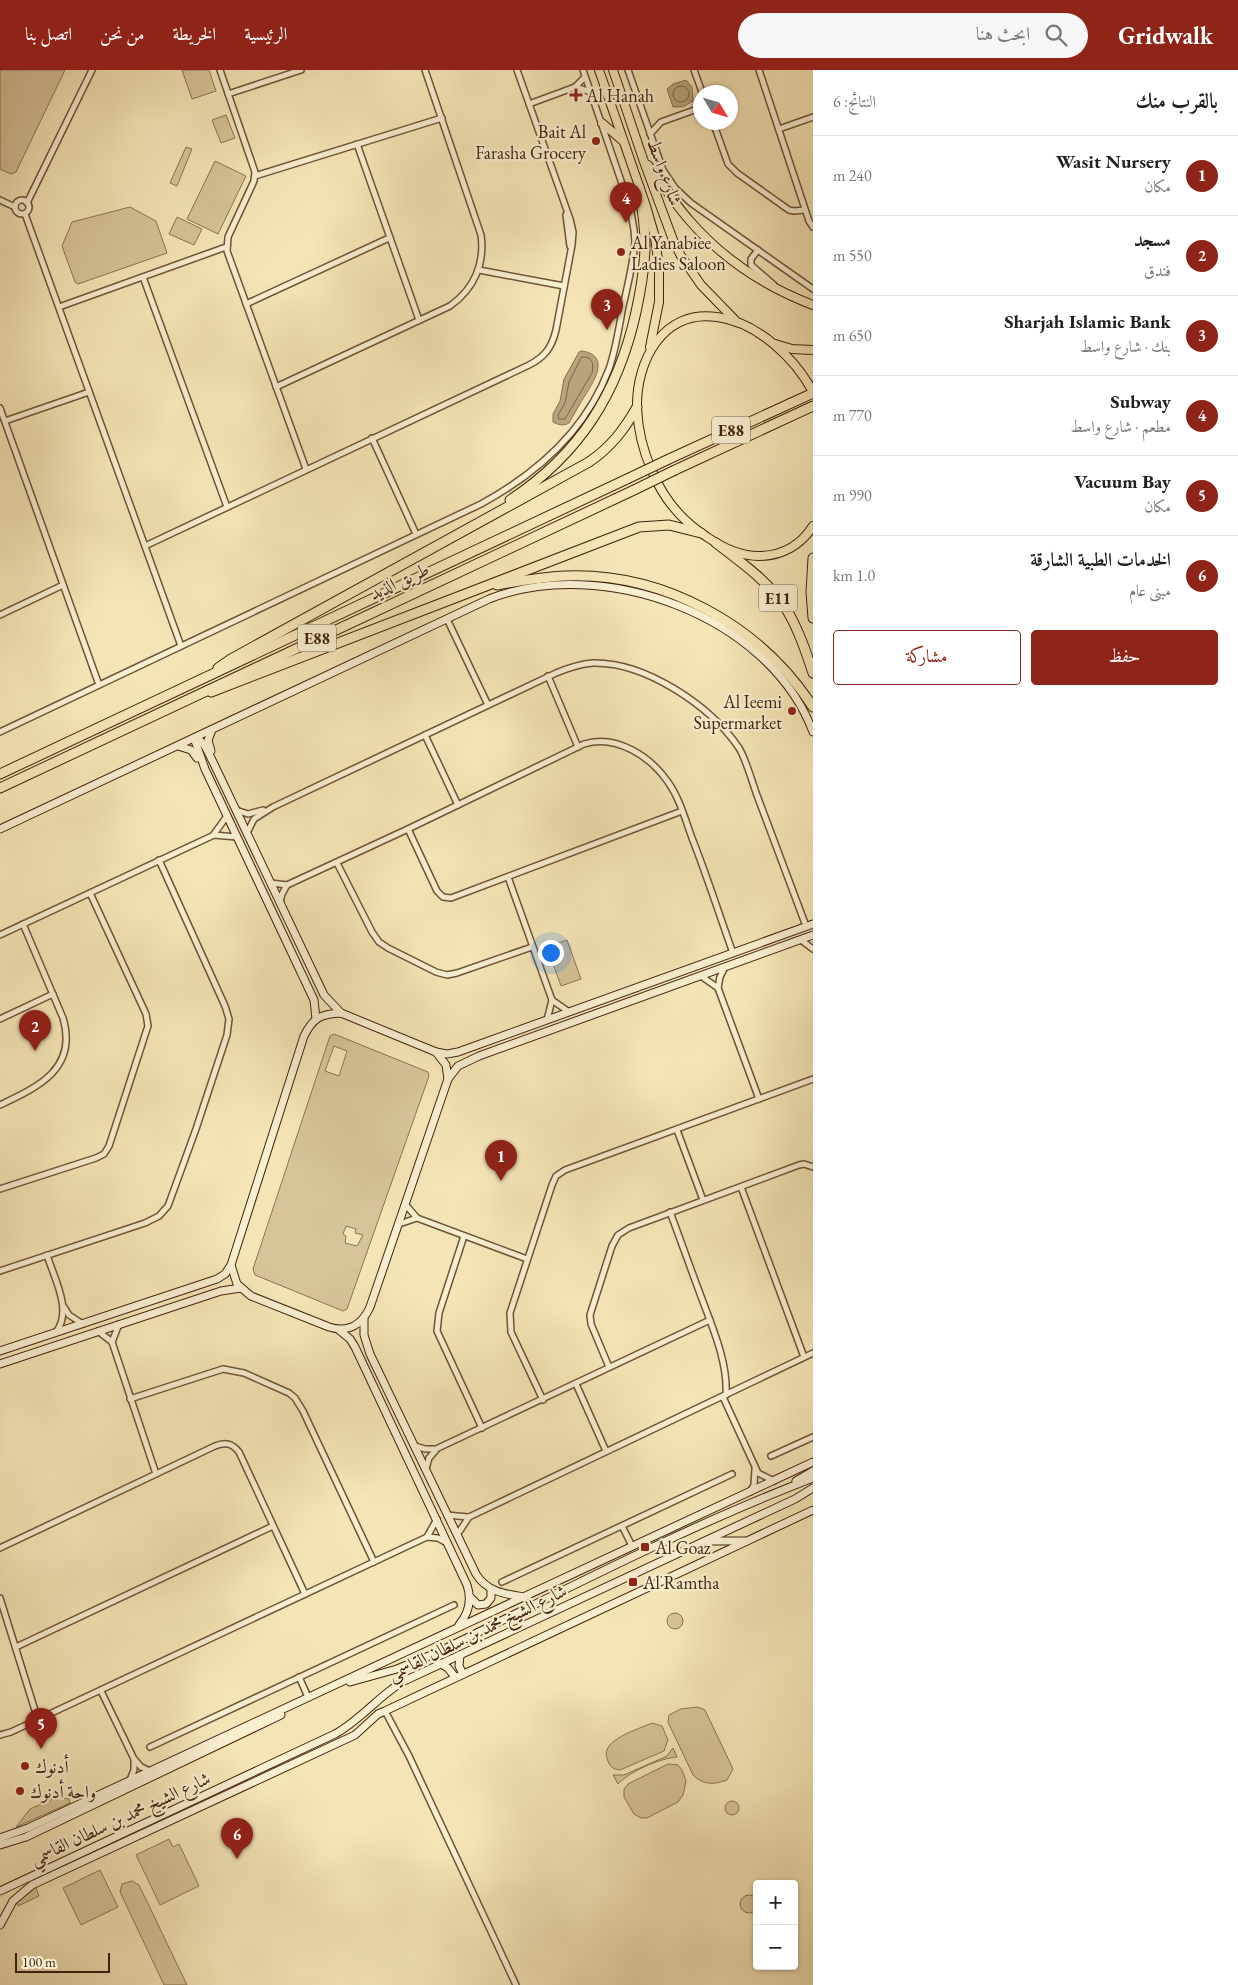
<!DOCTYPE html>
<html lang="ar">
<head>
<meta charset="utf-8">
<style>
	body { margin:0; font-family:"EB Garamond",Amiri,serif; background:#f6f6f6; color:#222; direction:rtl }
	.controls { position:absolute; right:15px; bottom:15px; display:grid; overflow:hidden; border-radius:5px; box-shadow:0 1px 4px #0004 }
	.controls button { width:45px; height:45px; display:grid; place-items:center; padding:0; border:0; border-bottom:1px solid #e0e0e0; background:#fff; color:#222; font:25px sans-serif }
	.compass { position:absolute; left:693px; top:15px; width:45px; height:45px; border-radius:50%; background:#fff; box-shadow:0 1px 4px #0004; rotate:128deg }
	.scale { position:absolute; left:15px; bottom:12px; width:95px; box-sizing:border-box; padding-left:5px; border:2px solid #42220d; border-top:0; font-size:14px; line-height:18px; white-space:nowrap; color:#42220d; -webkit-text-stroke:4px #f8eed0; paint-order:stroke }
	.you { position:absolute; left:550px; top:882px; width:18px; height:18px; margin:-12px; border:4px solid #fff; border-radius:50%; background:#1a73e8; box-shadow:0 0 0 8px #1a73e833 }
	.badge { display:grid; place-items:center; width:32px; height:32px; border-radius:50%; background:#8f2418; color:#fff; font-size:16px; font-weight:700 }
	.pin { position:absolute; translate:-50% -41px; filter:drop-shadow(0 1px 2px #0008) }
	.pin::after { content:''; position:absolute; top:26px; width:18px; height:15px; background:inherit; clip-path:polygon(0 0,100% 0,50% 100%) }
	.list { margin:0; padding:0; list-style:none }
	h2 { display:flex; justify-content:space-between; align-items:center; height:65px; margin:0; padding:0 20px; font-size:21px }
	h2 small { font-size:16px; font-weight:400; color:#767676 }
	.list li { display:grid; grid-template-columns:32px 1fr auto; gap:15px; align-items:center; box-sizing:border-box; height:80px; padding:0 20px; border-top:1px solid #e0e0e0 }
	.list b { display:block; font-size:19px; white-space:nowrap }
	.list p { margin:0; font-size:16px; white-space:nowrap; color:#767676 }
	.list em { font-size:16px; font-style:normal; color:#767676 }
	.actions { display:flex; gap:10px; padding:15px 20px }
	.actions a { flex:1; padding:11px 0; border:1px solid #8f2418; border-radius:5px; text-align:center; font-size:18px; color:#8f2418 }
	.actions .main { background:#8f2418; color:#fff }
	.icon { flex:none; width:28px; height:28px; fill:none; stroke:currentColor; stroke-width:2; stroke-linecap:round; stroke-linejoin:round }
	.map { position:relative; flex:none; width:813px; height:1915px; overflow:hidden; direction:ltr }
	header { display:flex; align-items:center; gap:30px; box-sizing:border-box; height:70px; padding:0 25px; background:#8f2418; color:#fff }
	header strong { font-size:24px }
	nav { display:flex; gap:28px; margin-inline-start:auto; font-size:18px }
	.search { width:350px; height:45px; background:#f6f6f6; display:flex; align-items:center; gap:12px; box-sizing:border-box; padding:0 18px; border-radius:28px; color:#767676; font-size:19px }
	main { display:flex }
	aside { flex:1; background:#fff }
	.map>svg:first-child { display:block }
	.green { fill:#d7c499; stroke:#8c7353; fill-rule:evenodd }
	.water { fill:#b8a37d; stroke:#896f50 }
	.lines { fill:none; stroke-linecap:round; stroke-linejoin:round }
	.shore { stroke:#7d6245; stroke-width:1 }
	.street-casing { stroke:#6f5337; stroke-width:8 }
	.secondary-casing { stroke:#42220d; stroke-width:9 }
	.primary-casing { stroke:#42220d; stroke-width:10 }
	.highway-casing { stroke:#42220d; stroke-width:11 }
	.street { stroke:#f8eed0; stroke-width:5 }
	.secondary { stroke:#f8eed0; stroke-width:7 }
	.primary { stroke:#f5e5b6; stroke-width:8 }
	.highway { stroke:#f5e5b6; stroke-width:9 }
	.highway-bridge-casing { stroke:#42220d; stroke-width:11; stroke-linecap:butt }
	.highway-bridge { stroke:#f5e5b6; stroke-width:9 }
	.poi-dot { fill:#8f2418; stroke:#f8eed0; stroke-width:2 }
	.labels { text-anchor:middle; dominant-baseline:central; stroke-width:4.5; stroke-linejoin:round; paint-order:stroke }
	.shield { fill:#f8eed0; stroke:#795f48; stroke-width:1 }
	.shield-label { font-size:16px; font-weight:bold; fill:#42220d }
	.poi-label { font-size:18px; fill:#42220d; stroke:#f8eed0; text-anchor:start }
	.street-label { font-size:18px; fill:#42220d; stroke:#f8eed0 }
</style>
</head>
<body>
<header>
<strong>Gridwalk</strong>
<div class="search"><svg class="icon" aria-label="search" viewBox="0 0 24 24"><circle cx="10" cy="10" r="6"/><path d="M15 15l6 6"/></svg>ابحث هنا</div>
<nav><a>الرئيسية</a><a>الخريطة</a><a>من نحن</a><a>اتصل بنا</a></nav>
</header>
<main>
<aside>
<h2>بالقرب منك<small>النتائج: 6</small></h2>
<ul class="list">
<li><span class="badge">1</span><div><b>Wasit Nursery</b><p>مكان</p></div><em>240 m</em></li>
<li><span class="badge">2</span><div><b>مسجد</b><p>فندق</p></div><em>550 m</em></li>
<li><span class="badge">3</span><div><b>Sharjah Islamic Bank</b><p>بنك · شارع واسط</p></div><em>650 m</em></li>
<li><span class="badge">4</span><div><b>Subway</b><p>مطعم · شارع واسط</p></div><em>770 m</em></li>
<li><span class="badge">5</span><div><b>Vacuum Bay</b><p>مكان</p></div><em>990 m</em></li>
<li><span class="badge">6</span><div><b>الخدمات الطبية الشارقة</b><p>مبنى عام</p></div><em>1.0 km</em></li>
</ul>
<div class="actions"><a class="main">حفظ</a><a>مشاركة</a></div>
</aside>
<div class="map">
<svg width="813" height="1915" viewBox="0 0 813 1915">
	<rect width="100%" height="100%" fill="#f5e5b6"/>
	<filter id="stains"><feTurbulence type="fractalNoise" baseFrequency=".004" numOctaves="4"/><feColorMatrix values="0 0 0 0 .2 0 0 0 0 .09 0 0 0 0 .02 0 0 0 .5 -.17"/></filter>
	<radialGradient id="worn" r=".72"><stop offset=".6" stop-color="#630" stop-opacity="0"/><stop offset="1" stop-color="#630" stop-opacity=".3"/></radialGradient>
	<g class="green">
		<path d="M0,0h65l-49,102 -5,2 -11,-5z"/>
		<path d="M182,0h27l7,21 -24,8z"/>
		<path d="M226,45l9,23 -14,5 -9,-23z"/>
		<path d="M186,77l6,2 -15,37 -7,-3z"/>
		<path d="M215,91l31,15 -28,58 -31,-15z"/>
		<path d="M130,137l26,14 11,32 -89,31 -3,-2 -13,-36 10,-24z"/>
		<path d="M177,147l25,12 -8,16 -25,-11z"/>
		<path d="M567,870l14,39 -20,7 -14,-39z"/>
		<path d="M334,964l94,38 1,4 -82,233 -4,2 -88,-36 -2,-6 77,-233zM334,976l13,5 -8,25 -14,-5zM346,1156l10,3 -1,4 8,2 -6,11 -12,-3 1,-7 -3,-2z"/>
		<circle cx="675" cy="1551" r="8"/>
		<path d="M698,1637l7,3 28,59 -6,11c-14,5 -23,5 -34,-5l-25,-53 1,-7 12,-6z"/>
		<path d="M652,1653l10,3 6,14 -4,11 -44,19c-8,-1 -11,-4 -13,-12 -7,-18 32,-29 45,-35z"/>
		<path d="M673,1678l4,9c-17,1 -48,15 -59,27l-5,-9h11l43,-19z"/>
		<path d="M668,1694l10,1 4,5 4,11 -3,14 -5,7 -31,16h-6l-7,-4 -10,-17v-8l4,-5z"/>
		<path d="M57,1727l12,2 1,4 -54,24 14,-18z"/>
		<circle cx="732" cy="1738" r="7"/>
		<path d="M169,1769l4,8 6,-3 20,42 -39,19 -24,-50z"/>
		<path d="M100,1800l18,37 -37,18 -18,-37z"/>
		<path d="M132,1811l7,4 48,100h-23l-44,-93 2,-8z"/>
		<path d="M35,1815l4,11 -21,10 -2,-5z"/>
		<circle cx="749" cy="1834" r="9"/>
	</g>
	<g class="water">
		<path d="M686,10l6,7 1,14 -10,6h-10l-6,-18 6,-5z"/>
		<path d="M582,281c32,5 8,36 -1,51 -4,7 -8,14 -12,21 -5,3 -11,2 -16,-1v-8l7,-13 4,-22 15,-27z"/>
	</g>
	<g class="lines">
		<g class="shore">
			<circle cx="681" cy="24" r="8"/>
			<path d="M582,287c11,-1 12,8 10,16l-27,46h-6l-1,-4 7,-12 4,-21z"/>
		</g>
		<g class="street-casing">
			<g id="street">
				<path d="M220,0l35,102 -1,9 -26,56 -1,14 79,218"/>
				<path d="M628,0l35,100 12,18 16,15 122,86"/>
				<path d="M694,0l8,22"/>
				<path d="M759,0l50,151 4,6"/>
				<path d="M575,17l16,5"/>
				<path d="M228,24l73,-24"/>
				<path d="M529,34l46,-17 10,-10"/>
				<path d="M713,52l15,42 9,9 52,37 5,1 11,-1"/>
				<path d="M779,59l34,-12"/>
				<path d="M650,64l11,-12 39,-14"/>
				<path d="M357,74l62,176"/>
				<path d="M255,106l187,-58"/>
				<circle cx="22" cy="137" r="7"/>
				<path d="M0,130l15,7"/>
				<path d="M27,133l65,-133"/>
				<path d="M25,144l156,432"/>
				<path d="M566,145l4,31"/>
				<path d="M758,180l-7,9v6l23,20"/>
				<path d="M479,200l85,16"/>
				<path d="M143,207l84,230"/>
				<path d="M246,234l143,-66"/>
				<path d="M59,237l167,-60"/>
				<path d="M276,317l174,-81c24,-17 35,-42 31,-71l-56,-165"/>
				<path d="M0,338l99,277"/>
				<path d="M5,351l84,-29"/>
				<path d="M372,368l44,96"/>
				<path d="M145,476l384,-181c16,-8 23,-18 27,-35l16,-85 1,-13 -3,-13 -53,-149"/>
				<path d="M0,545l63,-30"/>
				<path d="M447,549l41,86"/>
				<path d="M548,606l30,71"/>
				<path d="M0,662l481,-228c55,-30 105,-74 128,-135 7,-20 10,-42 14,-63 5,-21 10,-42 12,-64l-1,-12 -4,-23 -47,-137"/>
				<path d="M425,665l33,70"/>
				<path d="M236,740l12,4 15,-4"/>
				<path d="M408,759l29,62 6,6 8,1 231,-87"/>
				<path d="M247,763l7,-14 19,-12 283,-134c12,-5 24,-9 37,-10 52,-1 117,42 146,85 7,11 14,37 19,50 16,43 32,86 48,128"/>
				<path d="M214,764l13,-18"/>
				<path d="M337,793l35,69 7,10 9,6 48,24 11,3 10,-2 75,-26"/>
				<path d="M508,807l44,123 -5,20"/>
				<path d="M271,813l16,2 121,-56 176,-85c32,-10 66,12 84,38 12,17 17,37 24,56 15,38 27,76 41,115"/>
				<path d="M280,833l2,-9 5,-9"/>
				<path d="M0,865l214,-100 23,2"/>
				<path d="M801,870l12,9"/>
				<path d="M725,897l-5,10 -2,11 41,111"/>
				<path d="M701,906l17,12"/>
				<path d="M552,930l17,12"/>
				<path d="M0,949l53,-25"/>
				<path d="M0,1035c38,-18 78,-36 63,-87l-40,-94"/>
				<path d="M677,1060l26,70"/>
				<path d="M741,1117l63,170"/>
				<path d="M0,1119l96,-31 8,-4 5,-8 37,-114 2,-6 -2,-12 -56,-121"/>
				<path d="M405,1134l12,14 110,41"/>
				<path d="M670,1142c11,29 21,58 32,87 11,30 26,64 24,96"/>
				<path d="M399,1154l18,-6"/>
				<path d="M464,1166l-25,77 -2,18 45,97"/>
				<path d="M47,1185c7,23 26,56 9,77"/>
				<path d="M0,1201l145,-48 14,-7 9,-10 28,-77 31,-94 2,-16 -4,-13 -66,-146"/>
				<path d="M64,1237l5,8 14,9"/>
				<path d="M98,1261l14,11 44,132"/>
				<path d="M112,1272l7,-18"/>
				<path d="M609,1297l-18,-43 -1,-9 22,-69 6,-11 11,-7 170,-63 5,-1 9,3"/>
				<path d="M576,1314l30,67"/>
				<path d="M723,1327l35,76 16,8"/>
				<path d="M130,1329l93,-30 21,4 45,20 6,5 8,13 71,151"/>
				<path d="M543,1330l-32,-68 -1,-19 42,-128 4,-9 9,-6 248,-91"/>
				<path d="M415,1376l10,3h11l274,-129"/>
				<path d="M771,1386l42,-19"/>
				<path d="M426,1399l3,-11 7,-8"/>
				<path d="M750,1422l4,-7 1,-16"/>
				<path d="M447,1445l21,2"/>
				<path d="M622,1456l10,20"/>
				<path d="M457,1465l12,-18 344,-164"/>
				<path d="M427,1467l10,-18"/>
				<path d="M0,1478l215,-102c10,-4 17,-3 24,6l66,142"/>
				<path d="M502,1512l230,-108"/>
				<path d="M0,1528l38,122"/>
				<path d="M16,1577l257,-121"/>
				<path d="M299,1607l9,20"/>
				<path d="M101,1621l33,68 7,8 9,4"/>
				<path d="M385,1641l24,45 107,229"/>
				<path d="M0,1665l11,-3 416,-195 11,1 9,5"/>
				<path d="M150,1677l304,-142"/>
				<path d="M130,1710l4,-10v-10"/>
			</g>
		</g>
		<g class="secondary-casing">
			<g id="secondary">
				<path d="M197,667l8,9 9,18 110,231 17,18"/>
				<path d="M194,668l11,31 109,231 2,19"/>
				<path d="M178,676l13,4 6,8"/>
				<path d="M211,681l-3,-11 4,-10"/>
				<path d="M0,759l489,-230c113,-44 280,16 324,133"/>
				<path d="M341,943l95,39 10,13 2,14 -78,228c-8,18 -22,26 -41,20l-78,-31 -14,-12 -6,-19 73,-229c9,-18 16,-22 37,-23z"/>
				<path d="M436,982l11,2 11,-2 355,-128"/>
				<path d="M448,1009l10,-13 21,-10 334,-121"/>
				<path d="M364,1249v16l6,19 106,220c11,18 29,20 48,23"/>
				<path d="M339,1260l11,9 5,8 112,238c5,15 2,28 -8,40"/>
				<path d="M0,1281l217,-72 8,-5 6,-9"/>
				<path d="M0,1294l221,-73 20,-3"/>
				<path d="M796,1411l17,-10"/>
				<path d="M706,1471h39"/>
				<path d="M470,1527l8,8 8,-1 5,-6v-8"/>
				<path d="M460,1585l-1,11 4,8"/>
				<path d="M441,1594l7,4 7,9"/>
				<path d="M350,1612l47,-13 37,-15c125,-61 249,-126 379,-176"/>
				<path d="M0,1768l28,-10 785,-366"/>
				<path d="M0,1775l26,-8 255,-122"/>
				<path d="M0,1821l335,-157c25,-14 43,-37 67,-52l393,-183 18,-11"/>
				<path d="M0,1855l13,-24 19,-16 323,-150 23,-21 7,-3 428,-201"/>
			</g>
		</g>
		<g class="primary-casing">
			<g id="primary">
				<path d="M599,0l47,136 9,31 4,31v34l-9,45"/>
				<path d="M613,0l30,89 30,81 8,16 20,29 34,35"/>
				<path d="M602,53l21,18"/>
				<path d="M648,95c14,19 26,38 42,56 33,38 76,66 123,84"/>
				<path d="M775,274l17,5 21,1"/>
				<path d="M813,322c-18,-34 -56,-70 -96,-75 -54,-8 -81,44 -80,91 1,22 6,43 15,63 11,27 30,50 55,66 16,11 33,19 52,19 23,0 42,-11 54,-30"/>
			</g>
		</g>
		<g class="highway-casing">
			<g id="highway">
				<path d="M669,389l144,-66"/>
				<path d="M675,400l138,-64"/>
				<path d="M510,430c70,-46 108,-107 126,-188 5,-23 9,-45 9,-68 0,-19 -3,-38 -6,-57"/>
				<path d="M716,473c26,20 55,40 72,69 11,19 18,40 25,61"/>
				<path d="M813,488l-2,34 2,26"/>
				<path d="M497,515c22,-4 45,-8 68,-9 98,-4 195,49 248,131"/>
				<path d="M218,598l13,-9 358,-197c22,-15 35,-32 48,-55"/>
				<path d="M211,622l428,-165 30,-2 32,8"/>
				<path d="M0,704l627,-295"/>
				<path d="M0,718l634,-298"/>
			</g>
		</g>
		<use href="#street" class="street"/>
		<use href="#secondary" class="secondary"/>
		<use href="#primary" class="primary"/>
		<use href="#highway" class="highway"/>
		<g class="highway-bridge-casing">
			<g id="highway-bridge">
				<path d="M627,409l42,-20"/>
				<path d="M634,420l41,-20"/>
			</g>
		</g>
		<use href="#highway-bridge" class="highway-bridge"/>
	</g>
	<g class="poi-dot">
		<path d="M573.5 17.5h5v5h5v5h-5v5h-5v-5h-5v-5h5z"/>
		<circle cx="596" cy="71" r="5"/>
		<circle cx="621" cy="182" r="5"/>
		<circle cx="792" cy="641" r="5"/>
		<rect x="640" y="1472" width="10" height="10" rx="2.5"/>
		<rect x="628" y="1507" width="10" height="10" rx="2.5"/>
		<circle cx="25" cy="1696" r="5"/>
		<circle cx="20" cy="1721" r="5"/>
	</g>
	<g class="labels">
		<g class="shield">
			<rect x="712" y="346.5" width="38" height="27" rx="4"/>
			<rect x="759" y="514.5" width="38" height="27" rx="4"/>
			<rect x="298" y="554.5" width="38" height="27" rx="4"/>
		</g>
		<g class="shield-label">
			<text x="731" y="360">E88</text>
			<text x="778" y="528">E11</text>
			<text x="317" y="568">E88</text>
		</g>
		<g class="poi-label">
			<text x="586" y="25">Al Hanah</text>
			<text x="586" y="61" text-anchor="end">Bait Al<tspan x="586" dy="21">Farasha Grocery</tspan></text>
			<text x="631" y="172">Al Yanabiee<tspan x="631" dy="21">Ladies Saloon</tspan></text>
			<text x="782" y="631" text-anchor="end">Al Ieemi<tspan x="782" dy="21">Supermarket</tspan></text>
			<text x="655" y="1477">Al Goaz</text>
			<text x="643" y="1512">Al Ramtha</text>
			<text x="35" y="1696">أدنوك</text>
			<text x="30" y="1721">واحة أدنوك</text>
		</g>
		<g class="street-label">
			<text transform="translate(665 102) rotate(70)">شارع واسط</text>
			<text transform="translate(399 511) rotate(-25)">طريق الذيد</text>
			<text transform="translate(477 1562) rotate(-26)">شارع الشيخ محمد بن سلطان القاسمي</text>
			<text transform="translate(120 1748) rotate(-25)">شارع الشيخ محمد بن سلطان القاسمي</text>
		</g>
	</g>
	<rect width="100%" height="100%" filter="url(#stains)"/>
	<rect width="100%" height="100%" fill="url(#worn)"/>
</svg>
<div class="controls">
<button>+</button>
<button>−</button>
</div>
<svg class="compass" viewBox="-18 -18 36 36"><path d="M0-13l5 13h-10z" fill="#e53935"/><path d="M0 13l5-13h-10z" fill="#767676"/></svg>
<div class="scale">100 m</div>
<div class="you"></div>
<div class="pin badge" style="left:501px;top:1111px">1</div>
<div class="pin badge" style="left:35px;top:981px">2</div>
<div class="pin badge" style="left:607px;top:260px">3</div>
<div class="pin badge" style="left:626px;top:153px">4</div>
<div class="pin badge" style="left:41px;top:1679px">5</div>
<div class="pin badge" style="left:237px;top:1789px">6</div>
</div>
</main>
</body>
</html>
